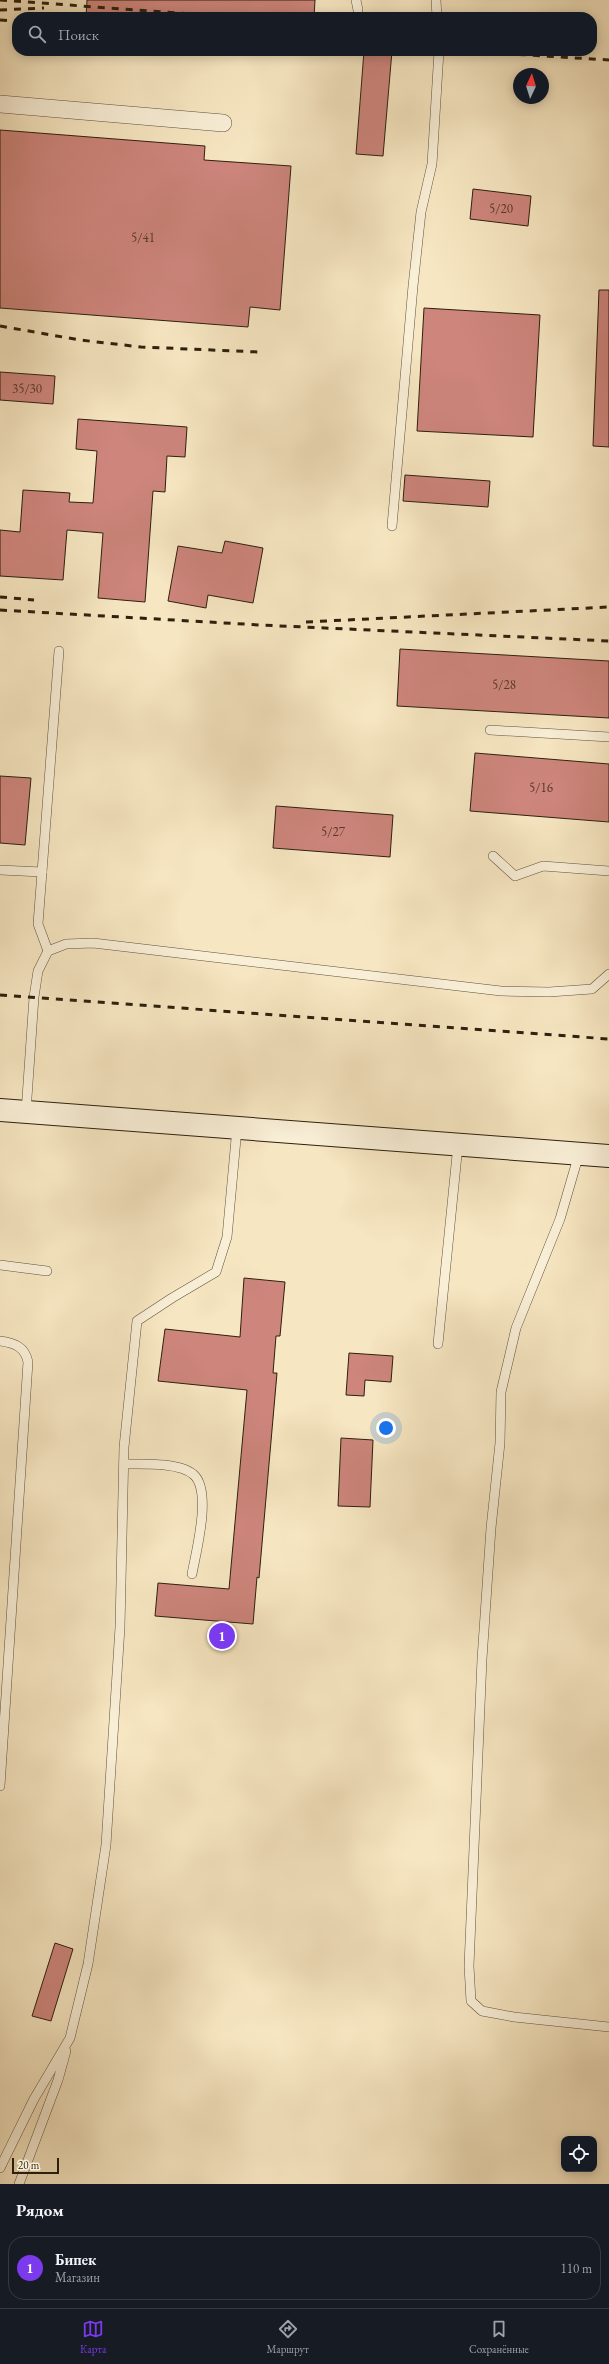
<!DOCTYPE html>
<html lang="ru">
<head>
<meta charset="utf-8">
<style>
	body { margin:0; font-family:"EB Garamond",serif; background:#20242c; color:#f1f3f6 }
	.controls { position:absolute; right:12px; bottom:12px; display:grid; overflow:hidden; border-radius:8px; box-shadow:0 2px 10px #0003 }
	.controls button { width:36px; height:36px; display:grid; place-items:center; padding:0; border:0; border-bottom:1px solid #363941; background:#171b24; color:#f1f3f6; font:20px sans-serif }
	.compass { position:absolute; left:513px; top:68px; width:36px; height:36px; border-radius:50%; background:#171b24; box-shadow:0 2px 10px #0003; rotate:4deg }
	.scale { position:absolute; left:12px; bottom:10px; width:47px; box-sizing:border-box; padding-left:4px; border:2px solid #2d200d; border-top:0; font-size:11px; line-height:14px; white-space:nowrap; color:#2d200d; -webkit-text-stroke:3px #f9efd7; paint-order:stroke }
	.you { position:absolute; left:386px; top:1428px; width:14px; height:14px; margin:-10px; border:3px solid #fff; border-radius:50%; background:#1a73e8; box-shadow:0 0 0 6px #1a73e833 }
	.badge { display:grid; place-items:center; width:26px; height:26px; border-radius:50%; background:#7c3aed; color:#fff; font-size:13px; font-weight:700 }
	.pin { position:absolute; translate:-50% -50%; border:2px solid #fff; box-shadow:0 1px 4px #0006 }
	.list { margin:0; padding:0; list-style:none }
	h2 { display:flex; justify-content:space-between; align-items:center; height:52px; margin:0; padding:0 16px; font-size:17px }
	h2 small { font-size:13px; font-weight:400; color:#9ea1a6 }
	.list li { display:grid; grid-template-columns:26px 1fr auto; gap:12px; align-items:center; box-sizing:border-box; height:64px; margin:0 8px 8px; padding:0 8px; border:1px solid #363941; border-radius:16px }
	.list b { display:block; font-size:15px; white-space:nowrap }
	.list p { margin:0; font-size:13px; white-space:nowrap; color:#9ea1a6 }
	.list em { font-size:13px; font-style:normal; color:#9ea1a6 }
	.icon { flex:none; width:22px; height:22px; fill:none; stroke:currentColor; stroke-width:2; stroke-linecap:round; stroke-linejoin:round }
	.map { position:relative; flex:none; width:609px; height:2184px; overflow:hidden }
	.search { position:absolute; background:#171b24; box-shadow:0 2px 10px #0003; left:12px; right:12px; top:12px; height:44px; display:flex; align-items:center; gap:10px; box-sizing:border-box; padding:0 14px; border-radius:16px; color:#9ea1a6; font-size:15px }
	.sheet { height:124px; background:#171b24 }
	nav { display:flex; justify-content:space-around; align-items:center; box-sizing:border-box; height:56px; border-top:1px solid #363941; background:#171b24; font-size:11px; color:#9ea1a6 }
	nav a { display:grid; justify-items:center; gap:2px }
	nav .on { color:#7c3aed }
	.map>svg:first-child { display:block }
	.building { fill:#cd857c; stroke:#2d200d }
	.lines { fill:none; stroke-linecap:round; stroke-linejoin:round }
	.lane-casing { stroke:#5f523a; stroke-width:10 }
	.street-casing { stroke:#5f523a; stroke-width:18 }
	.secondary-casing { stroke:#2d200d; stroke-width:24 }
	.lane { stroke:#f9efd7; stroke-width:9 }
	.street { stroke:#f9efd7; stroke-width:17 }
	.secondary { stroke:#f9efd7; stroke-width:22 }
	.rail { stroke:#2d200d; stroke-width:3; stroke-dasharray:7 7; stroke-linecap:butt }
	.labels { text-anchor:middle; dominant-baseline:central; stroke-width:4; stroke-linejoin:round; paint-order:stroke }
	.number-label { font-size:13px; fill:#553929 }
</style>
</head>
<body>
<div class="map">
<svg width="609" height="2184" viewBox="0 0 609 2184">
	<rect width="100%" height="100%" fill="#f6e6c1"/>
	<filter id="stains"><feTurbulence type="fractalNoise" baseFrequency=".005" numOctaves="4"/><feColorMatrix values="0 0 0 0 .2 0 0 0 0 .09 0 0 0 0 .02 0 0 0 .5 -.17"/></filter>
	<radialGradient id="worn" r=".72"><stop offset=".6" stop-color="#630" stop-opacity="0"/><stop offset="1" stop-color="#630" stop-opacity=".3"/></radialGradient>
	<g class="building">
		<path d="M87,0h228l-1,17h-228z"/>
		<path d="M364,51h28l-9,105 -27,-2z"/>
		<path d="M0,130l205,16 -1,14 87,6 -11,144 -30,-3 -2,20 -248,-19z"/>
		<path d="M473,189l58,7 -3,30 -58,-7z"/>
		<path d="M599,290h10v157l-16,-1z"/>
		<path d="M424,308l116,7 -7,122 -116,-6z"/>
		<path d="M0,372l55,4 -2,28 -53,-4z"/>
		<path d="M78,419l109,8 -2,30 -18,-1 -2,36 -12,-1 -8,111 -47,-4 5,-65 -36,-3 -4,50 -63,-4v-46l20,2 3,-42 47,3 -1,9 24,1 4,-52 -21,-2z"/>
		<path d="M405,475l85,6 -2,26 -85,-6z"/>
		<path d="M225,541l38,7 -10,55 -45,-8 -2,13 -38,-7 10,-55 44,7z"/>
		<path d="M400,649l209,12v57l-212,-12z"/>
		<path d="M475,753l134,11v58l-139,-11z"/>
		<path d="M0,776l31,2 -6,67 -25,-2z"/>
		<path d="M276,806l117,9 -3,42 -117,-9z"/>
		<path d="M244,1278l41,4 -5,54h-4l-3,37h4l-18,205 -2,-1 -4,47 -98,-8 3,-33 71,6 18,-199 -89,-9 7,-52 75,8z"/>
		<path d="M349,1353l44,3 -2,26 -26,-2 -1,16 -18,-1z"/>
		<path d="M341,1438l32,2 -3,67 -32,-1z"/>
		<path d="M55,1943l18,6 -22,72 -19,-5z"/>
	</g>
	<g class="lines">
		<g class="lane-casing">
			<g id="lane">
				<path d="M356,0l2,10"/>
				<path d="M436,0l1,17"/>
				<path d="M392,526l21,-240 8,-74 11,-48 7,-113"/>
				<path d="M490,730l119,7"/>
				<path d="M493,856l22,20 28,-10 66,5"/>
				<path d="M0,870l42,2"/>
				<path d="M48,951l-10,-27 21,-273"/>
				<path d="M26,1112l8,-115 4,-26 10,-20 18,-7 27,-1 408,48 48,1 43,-3 17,-15"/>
				<path d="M579,1154l-19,65 -44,109 -15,64 -1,51 -9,85 -9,131 -13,307 2,35 11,10 32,6 95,10"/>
				<path d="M0,1265l47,6"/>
				<path d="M0,1341c15,2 25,6 28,21l-28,424"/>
				<path d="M438,1344l20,-199"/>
				<path d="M124,1464c17,0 56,-2 70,11 18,17 2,77 -2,99"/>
				<path d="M0,2168l34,-69 36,-61 18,-74 18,-119 14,-218 4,-180 13,-126 35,-23 44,-26 11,-35 10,-109"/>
				<path d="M19,2184l39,-104 8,-29"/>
			</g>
		</g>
		<g class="street-casing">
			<path id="street" d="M0,104l223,19"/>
		</g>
		<g class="secondary-casing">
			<path id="secondary" d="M0,1110l609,46"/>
		</g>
		<use href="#lane" class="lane"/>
		<use href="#street" class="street"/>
		<use href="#secondary" class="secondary"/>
		<g class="rail">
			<path d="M0,0l232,17"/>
			<path d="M0,10l44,-2"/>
			<path d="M0,20l17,1"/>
			<path d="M242,51l10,1"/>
			<path d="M463,51l146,9"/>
			<path d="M0,326l80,14 61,7 118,5"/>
			<path d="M0,597l34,3"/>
			<path d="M0,610l260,15 349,16"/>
			<path d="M306,622l303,-15"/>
			<path d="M0,995l609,44"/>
		</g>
	</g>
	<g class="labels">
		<g class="number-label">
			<text x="501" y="208">5/20</text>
			<text x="143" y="237">5/41</text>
			<text x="27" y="388">35/30</text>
			<text x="504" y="684">5/28</text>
			<text x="541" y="787">5/16</text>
			<text x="333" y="831">5/27</text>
		</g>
	</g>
	<rect width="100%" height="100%" filter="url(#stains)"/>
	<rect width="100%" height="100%" fill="url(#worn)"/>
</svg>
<div class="controls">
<button><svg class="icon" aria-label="locate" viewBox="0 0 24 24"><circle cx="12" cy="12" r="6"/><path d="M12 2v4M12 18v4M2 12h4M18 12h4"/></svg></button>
</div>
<svg class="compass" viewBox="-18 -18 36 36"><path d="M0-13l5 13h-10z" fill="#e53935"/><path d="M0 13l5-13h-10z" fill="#9ea1a6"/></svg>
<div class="scale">20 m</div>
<div class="you"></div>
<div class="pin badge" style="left:222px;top:1636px">1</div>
<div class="search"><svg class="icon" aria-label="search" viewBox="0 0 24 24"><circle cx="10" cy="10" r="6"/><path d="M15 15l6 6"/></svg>Поиск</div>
</div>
<section class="sheet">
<h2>Рядом<small></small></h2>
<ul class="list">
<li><span class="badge">1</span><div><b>Бипек</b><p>Магазин</p></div><em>110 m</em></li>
</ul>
</section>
<nav>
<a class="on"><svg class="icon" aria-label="map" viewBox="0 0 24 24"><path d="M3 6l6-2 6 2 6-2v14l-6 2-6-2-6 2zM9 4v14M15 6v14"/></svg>Карта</a>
<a><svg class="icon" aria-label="directions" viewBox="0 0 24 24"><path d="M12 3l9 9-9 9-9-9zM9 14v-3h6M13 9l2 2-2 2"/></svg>Маршрут</a>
<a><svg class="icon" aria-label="saved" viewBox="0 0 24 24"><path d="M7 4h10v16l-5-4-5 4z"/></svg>Сохранённые</a>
</nav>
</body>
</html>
